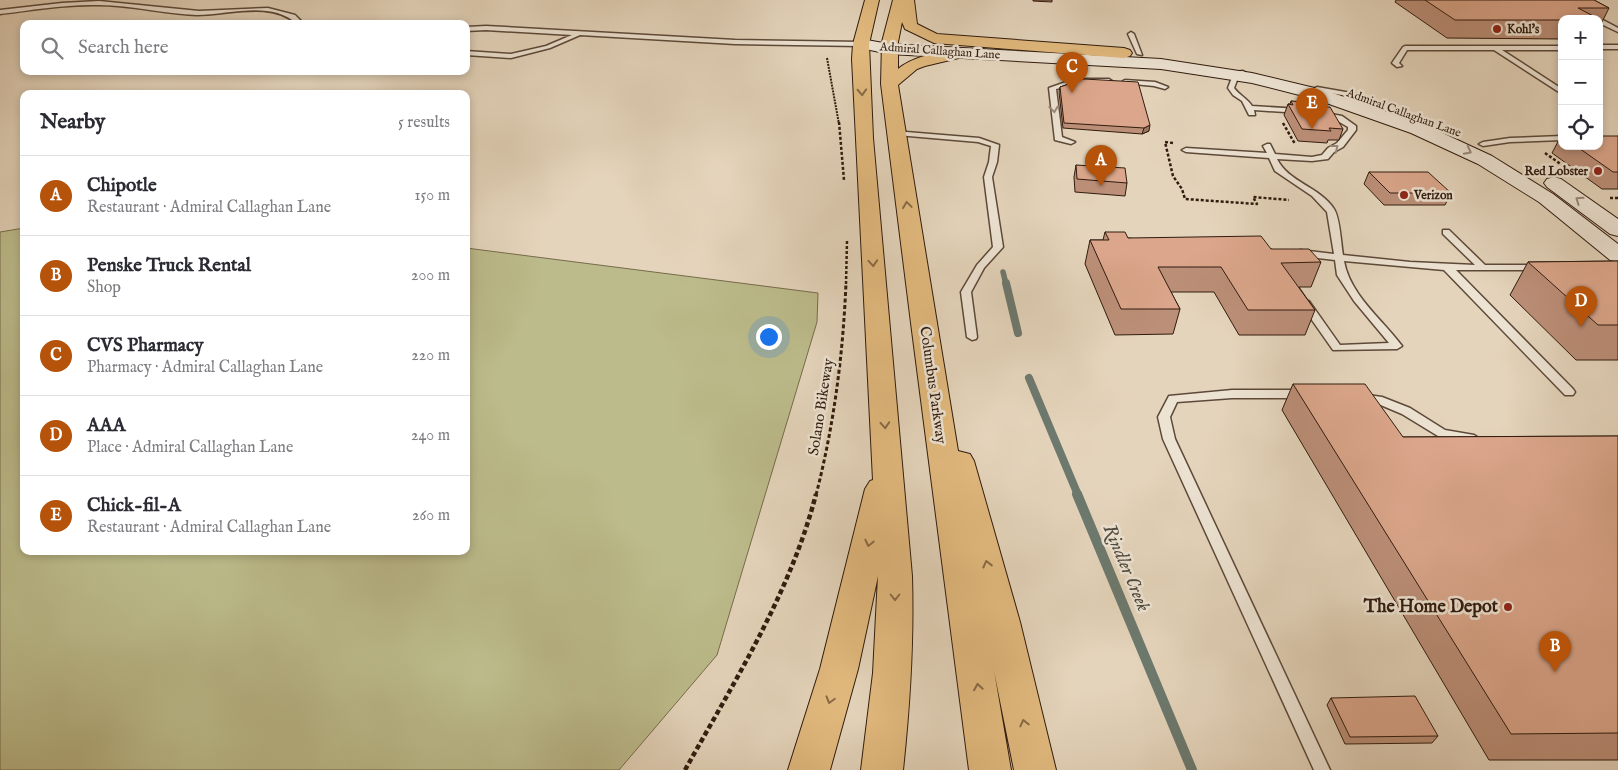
<!DOCTYPE html>
<html lang="en">
<head>
<meta charset="utf-8">
<style>
	body { margin:0; font-family:"IM FELL English",serif; background:#f7f7f7; color:#2b2b33 }
	.controls { position:absolute; right:15px; top:15px; display:grid; overflow:hidden; border-radius:10px; box-shadow:0 2px 8px #0003 }
	.controls button { width:45px; height:45px; display:grid; place-items:center; padding:0; border:0; border-bottom:1px solid #e1e1e2; background:#fff; color:#2b2b33; font:25px sans-serif }
	.you { position:absolute; left:768px; top:336px; width:18px; height:18px; margin:-12px; border:4px solid #fff; border-radius:50%; background:#1a73e8; box-shadow:0 0 0 8px #1a73e833 }
	.badge { display:grid; place-items:center; width:32px; height:32px; border-radius:50%; background:#b45309; color:#fff; font-size:16px; font-weight:700 }
	.pin { position:absolute; translate:-50% -41px; filter:drop-shadow(0 1px 2px #0008) }
	.pin::after { content:''; position:absolute; top:26px; width:18px; height:15px; background:inherit; clip-path:polygon(0 0,100% 0,50% 100%) }
	.list { margin:0; padding:0; list-style:none }
	h2 { display:flex; justify-content:space-between; align-items:center; height:65px; margin:0; padding:0 20px; font-size:21px }
	h2 small { font-size:16px; font-weight:400; color:#7c7c81 }
	.list li { display:grid; grid-template-columns:32px 1fr auto; gap:15px; align-items:center; box-sizing:border-box; height:80px; padding:0 20px; border-top:1px solid #e1e1e2 }
	.list b { display:block; font-size:19px; white-space:nowrap }
	.list p { margin:0; font-size:16px; white-space:nowrap; color:#7c7c81 }
	.list em { font-size:16px; font-style:normal; color:#7c7c81 }
	.icon { flex:none; width:28px; height:28px; fill:none; stroke:currentColor; stroke-width:2; stroke-linecap:round; stroke-linejoin:round }
	.map { position:relative; flex:none; width:1618px; height:770px; overflow:hidden }
	.search { position:absolute; background:#fff; box-shadow:0 2px 8px #0003; left:20px; top:20px; width:450px; height:55px; display:flex; align-items:center; gap:12px; box-sizing:border-box; padding:0 18px; border-radius:10px; color:#7c7c81; font-size:19px }
	.panel { position:absolute; background:#fff; box-shadow:0 2px 8px #0003; left:20px; top:90px; width:450px; height:465px; border-radius:10px }
	.map>svg:first-child { display:block }
	.green { fill:#bcbb8b; stroke:#766b4c }
	.lines { fill:none; stroke-linecap:round; stroke-linejoin:round }
	.stream-far2 { stroke:#6d796e; stroke-width:5.5 }
	.stream-far1 { stroke:#6d796e; stroke-width:8 }
	.stream { stroke:#6d796e; stroke-width:10 }
	.lane-casing { stroke:#5d4939; stroke-width:3 }
	.secondary-casing { stroke:#301b0e; stroke-width:2 }
	.primary-casing { stroke:#301b0e; stroke-width:2 }
	.highway-casing { stroke:#301b0e; stroke-width:2 }
	.path-far3 { stroke:#301b0e; stroke-width:2; stroke-dasharray:2 1; stroke-linecap:butt }
	.path-far2 { stroke:#301b0e; stroke-width:2.5; stroke-dasharray:3 2; stroke-linecap:butt }
	.path-far1 { stroke:#301b0e; stroke-width:3; stroke-dasharray:4 2.5; stroke-linecap:butt }
	.path { stroke:#301b0e; stroke-width:4.5; stroke-dasharray:5 3; stroke-linecap:butt }
	.lane { fill:#ede3d3; fill-rule:evenodd }
	.secondary { fill:#ede3d3; fill-rule:evenodd }
	.primary { fill:#e2ba7e; fill-rule:evenodd }
	.highway { fill:#e2ba7e; fill-rule:evenodd }
	.wall { fill:#bc8f78; stroke:#301b0e }
	.shaded-wall { fill:#997461; stroke:#301b0e }
	.building { fill:#dba68b; stroke:#301b0e }
	.oneway { stroke:#896a46 }
	.oneway2 { stroke:#98897a }
	.poi-dot { fill:#8f2418; stroke:#ede3d3; stroke-width:2 }
	.labels { text-anchor:middle; dominant-baseline:central; stroke-width:5; stroke-linejoin:round; paint-order:stroke }
	.far-poi-label { font-size:12px; font-weight:bold; fill:#301b0e; stroke:#ede3d3; text-anchor:start }
	.far-street-label { font-size:12px; fill:#301b0e; stroke:#ede3d3 }
	.street-label { font-size:15px; fill:#301b0e; stroke:#ede3d3 }
	.near-poi-label { font-size:18px; font-weight:bold; fill:#301b0e; stroke:#ede3d3; text-anchor:end }
	.near-water-label { font-size:19px; font-style:italic; fill:#4e4a3e; stroke:#ede3d3 }
</style>
</head>
<body>
<div class="map">
<svg width="1618" height="770" viewBox="0 0 1618 770">
	<rect width="100%" height="100%" fill="#e4d4bb"/>
	<filter id="stains"><feTurbulence type="fractalNoise" baseFrequency=".004" numOctaves="4"/><feColorMatrix values="0 0 0 0 .2 0 0 0 0 .09 0 0 0 0 .02 0 0 0 .5 -.17"/></filter>
	<radialGradient id="worn" r=".72"><stop offset=".6" stop-color="#630" stop-opacity="0"/><stop offset="1" stop-color="#630" stop-opacity=".3"/></radialGradient>
	<path class="green" d="M24,228v323h442v-303l352,45 -1,29 -100,333 -98,115h-619v-538z"/>
	<g class="lines">
		<path class="stream-far2" d="M1003,272l3,12"/>
		<g class="stream-far1">
			<path d="M1006,283l12,50"/>
			<path d="M1029,378l49,117"/>
		</g>
		<path class="stream" d="M1077,494l115,276"/>
		<g class="lane-casing">
			<g id="lane">
				<path d="M99,1l100,10 69,-3 27,7 9,9h-7c-26,-24 -68,-9 -100,-9 -33,-1 -65,-10 -98,-10 -33,-1 -66,5 -99,9v-4l62,-7z"/>
				<path d="M1597,19h4l17,9v4l-19,-9v-4z"/>
				<path d="M486,26l249,14 126,2 3,2 -3,2 -126,-2 -155,-9 -30,13 -39,10 -45,-3v-4l45,3 35,-8 26,-11 -86,-5 -20,1v-4z"/>
				<path d="M1131,32l3,2 8,21 -5,-1 -9,-20z"/>
				<rect x="1599" y="45" width="19" height="4"/>
				<path d="M1405,46h157v4h-60l60,39v5l-68,-44h-87l-8,13 3,3 -5,1 -5,-4 11,-16z"/>
				<path d="M1243,71l3,2 -7,2 -5,13c6,8 13,10 18,18l48,3 4,2 -4,2 -46,-3 1,5h-6l-7,-14 -9,-6 -5,-7 6,-16z"/>
				<path d="M1087,79h22l3,2 -3,2 -29,1 -24,5 6,48 13,5 -4,2 -16,-4 -6,-52 17,-6z"/>
				<path d="M1125,80l30,2 13,5 -3,2 -11,-3 -31,-3v-2z"/>
				<path d="M1317,87l40,7 4,2 -4,2 -42,-8v-2z"/>
				<path d="M1320,112l22,4 14,10v4l-13,17 -9,5 -6,7 -16,2 -35,-2c11,23 43,28 57,50 6,9 7,35 9,46l67,7 65,3 -32,-31v-4h6l36,35h57l2,2 -5,3h-83l117,119 2,3 -2,3h-8l-121,-125 -100,-9c6,34 38,58 58,85l-5,3 -64,1 -33,-47 1,-2h8l31,44 49,-2 -35,-42 -17,-26 -2,-15 -35,-4 -5,-3 5,-3 34,4 -7,-42 -15,-16 -37,-25 -6,-13 -83,-6 -4,-2 4,-2 81,5 -4,-7 4,-2h3l5,10 37,3 10,-2 6,-7 9,-5 11,-13v-3l-12,-7 -16,-4z"/>
				<path d="M894,131l85,7 20,7 -2,17 -5,15 11,70 -19,21 -13,24 6,45 -1,2 -4,1 -5,-3 -6,-45 16,-27 16,-18 -9,-70 5,-15 2,-16 -13,-4 -81,-7h-3z"/>
				<path d="M1562,136v4l-52,2 -27,4 -4,-2 4,-2 27,-4z"/>
				<path d="M1232,390h71l6,4 -6,4h-71l-55,4 -7,15 5,22 155,331h-16l-151,-331 -5,-22 11,-21z"/>
				<path d="M1361,394l21,3 28,11 35,22 29,5 6,4 -6,4 -36,-7 -36,-22 -26,-11 -19,-2 -2,-3z"/>
			</g>
		</g>
		<g class="secondary-casing">
			<g id="secondary">
				<path d="M861,39l28,5 272,15 91,14 75,18 98,34 67,31 61,38 65,50v18l-8,-2 -71,-58 -61,-38 -67,-31 -96,-34 -63,-16 -91,-14 -272,-15 -33,-7 -3,-3 3,-3z"/>
				<path d="M1554,177l7,2 57,40v17l-8,-2 -63,-47 -3,-4 3,-4z"/>
			</g>
		</g>
		<g class="primary-casing">
			<g id="primary">
				<path d="M865,0h14l-10,44 -3,3h-10l-3,-3z"/>
				<path d="M893,0h21l3,24 20,10 187,14 6,2 2,3 -2,3 -6,2 -190,-15 -29,-14 -3,-7 -4,20v27c17,-14 41,-16 63,-21l6,2 2,3 -2,3 -42,10 -8,3 -19,16 39,238 -4,5 -9,3 -9,-3 -4,-5 -30,-239 1,-42z"/>
			</g>
		</g>
		<g class="highway-casing">
			<g id="highway">
				<path d="M861,39l5,2 3,3 4,94 39,438c2,65 -2,129 -9,194h-42l12,-97 5,-97 -20,93 -28,101h-42l32,-101 45,-180 5,-8 3,-1 -21,-421 1,-15 3,-3z"/>
				<path d="M924,315l9,3 4,5 21,128 12,3 4,7 46,161 36,148h-42l-20,-99 17,99h-42l-58,-447 4,-5z"/>
			</g>
		</g>
		<path class="path-far3" d="M827,58l12,66"/>
		<g class="path-far2">
			<path d="M839,122l5,58"/>
			<path d="M1283,123l12,21"/>
			<path d="M1173,143l-8,-1 8,34 9,13 3,10 72,5 -4,-7 36,3"/>
			<path d="M1545,153l17,12"/>
			<path d="M1610,198h8"/>
			<path d="M846,284l1,-43"/>
		</g>
		<path class="path-far1" d="M816,495c18,-70 27,-140 30,-212"/>
		<path class="path" d="M685,770c49,-88 106,-178 131,-276"/>
		<use href="#lane" class="lane"/>
		<use href="#secondary" class="secondary"/>
		<use href="#primary" class="primary"/>
		<use href="#highway" class="highway"/>
	</g>
	<g class="wall">
		<path d="M1033,0h19v2l-19,-1z"/>
		<path d="M1396,0h198l15,8 -9,18h-1v-7h-37v20l-115,-1 -52,-36z"/>
		<path d="M1084,79l65,52 -7,3 -79,-6 -4,-36 1,-5z"/>
		<path d="M1291,101l33,6 19,22 -4,11h-11l-1,3 -29,-2 -14,-26 4,-11h2z"/>
		<path d="M1561,136l1,10h37l19,-10v53h-16l-50,-36z"/>
		<path d="M1076,165l51,18 -2,13 -50,-4 -1,-15z"/>
		<path d="M1369,172l82,21 -6,12h-61l-20,-21z"/>
		<path d="M1105,232l23,6 143,11 50,13 -10,25h-12l16,23 -10,25h-66l-25,-43h-43l9,17 -7,25 -58,1 -30,-71 5,-24h13z"/>
		<path d="M1618,261v99h-42l-66,-65 18,-33z"/>
		<path d="M1293,384l110,53 215,-1v324h-129l-207,-350z"/>
		<path d="M1331,698l107,38 -6,7 -87,1 -18,-39z"/>
	</g>
	<path class="shaded-wall" d="M1150,125l-1,6 -7,3 2,-6z"/>
	<g class="building">
		<path d="M1425,0h169l15,8h-31l21,11h-37v1h-107z"/>
		<path d="M1084,79l54,3 12,43 -6,3 -80,-5 -4,-36z"/>
		<path d="M1291,101l31,2 2,4h6l13,22 -14,-1 2,3 -29,-2 -14,-25 5,1z"/>
		<path d="M1599,136h19v36h-5l-37,-26h23z"/>
		<path d="M1076,165l49,3 2,15 -50,-4z"/>
		<path d="M1369,172h59l23,21h-61z"/>
		<path d="M1105,232h20l3,6 133,-2 10,13h38l12,13 -40,1 34,47h-67l-27,-43h-63l22,42h-59l-31,-69h19z"/>
		<path d="M1618,261v64h-20l-70,-63z"/>
		<path d="M1293,384h72l38,53 215,-1v297l-107,1z"/>
		<path d="M1415,696l23,40 -88,1 -19,-39z"/>
	</g>
	<defs><path id="oneway-chevron" d="M-2-3.5L2.5 0L-2 3.5" fill="none" stroke-width="1.6" stroke-linecap="round" stroke-linejoin="round" transform="scale(1.25)"/></defs>
	<g class="oneway">
		<use href="#oneway-chevron" transform="translate(862 92) rotate(87)"/>
		<use href="#oneway-chevron" transform="translate(907 205) rotate(-98)"/>
		<use href="#oneway-chevron" transform="translate(873 263) rotate(86)"/>
		<use href="#oneway-chevron" transform="translate(885 425) rotate(86)"/>
		<use href="#oneway-chevron" transform="translate(869 543) rotate(103)"/>
		<use href="#oneway-chevron" transform="translate(987 564) rotate(-104)"/>
		<use href="#oneway-chevron" transform="translate(895 597) rotate(90)"/>
		<use href="#oneway-chevron" transform="translate(978 687) rotate(-99)"/>
		<use href="#oneway-chevron" transform="translate(830 700) rotate(106)"/>
		<use href="#oneway-chevron" transform="translate(1024 723) rotate(-103)"/>
	</g>
	<g class="oneway2">
		<use href="#oneway-chevron" transform="translate(1054 109) rotate(83)"/>
		<use href="#oneway-chevron" transform="translate(1335 148) rotate(-37)"/>
		<use href="#oneway-chevron" transform="translate(1468 151) rotate(27)"/>
		<use href="#oneway-chevron" transform="translate(1579 200) rotate(-145)"/>
	</g>
	<g class="poi-dot">
		<circle cx="1497" cy="29" r="5"/>
		<circle cx="1598" cy="171" r="5"/>
		<circle cx="1404" cy="195" r="5"/>
		<circle cx="1508" cy="607" r="5"/>
	</g>
	<g class="labels">
		<g class="far-poi-label">
			<text x="1507" y="29">Kohl's</text>
			<text x="1588" y="171" text-anchor="end">Red Lobster</text>
			<text x="1414" y="195">Verizon</text>
		</g>
		<g class="far-street-label">
			<text transform="translate(940 51) rotate(4)">Admiral Callaghan Lane</text>
			<text transform="translate(1404 113) rotate(20)">Admiral Callaghan Lane</text>
		</g>
		<g class="street-label">
			<text transform="translate(933 385) rotate(82)">Columbus Parkway</text>
			<text transform="translate(821 407) rotate(-81)">Solano Bikeway</text>
		</g>
		<g class="near-poi-label">
			<text x="1498" y="607">The Home Depot</text>
		</g>
		<g class="near-water-label">
			<text transform="translate(1126 568) rotate(67)">Rindler Creek</text>
		</g>
	</g>
	<rect width="100%" height="100%" filter="url(#stains)"/>
	<rect width="100%" height="100%" fill="url(#worn)"/>
</svg>
<div class="controls">
<button>+</button>
<button>−</button>
<button><svg class="icon" aria-label="locate" viewBox="0 0 24 24"><circle cx="12" cy="12" r="6"/><path d="M12 2v4M12 18v4M2 12h4M18 12h4"/></svg></button>
</div>
<div class="you"></div>
<div class="pin badge" style="left:1101px;top:186px">A</div>
<div class="pin badge" style="left:1555px;top:672px">B</div>
<div class="pin badge" style="left:1072px;top:93px">C</div>
<div class="pin badge" style="left:1581px;top:327px">D</div>
<div class="pin badge" style="left:1312px;top:129px">E</div>
<div class="search"><svg class="icon" aria-label="search" viewBox="0 0 24 24"><circle cx="10" cy="10" r="6"/><path d="M15 15l6 6"/></svg>Search here</div>
<section class="panel">
<h2>Nearby<small>5 results</small></h2>
<ul class="list">
<li><span class="badge">A</span><div><b>Chipotle</b><p>Restaurant · Admiral Callaghan Lane</p></div><em>150 m</em></li>
<li><span class="badge">B</span><div><b>Penske Truck Rental</b><p>Shop</p></div><em>200 m</em></li>
<li><span class="badge">C</span><div><b>CVS Pharmacy</b><p>Pharmacy · Admiral Callaghan Lane</p></div><em>220 m</em></li>
<li><span class="badge">D</span><div><b>AAA</b><p>Place · Admiral Callaghan Lane</p></div><em>240 m</em></li>
<li><span class="badge">E</span><div><b>Chick-fil-A</b><p>Restaurant · Admiral Callaghan Lane</p></div><em>260 m</em></li>
</ul>
</section>
</div>
</body>
</html>
